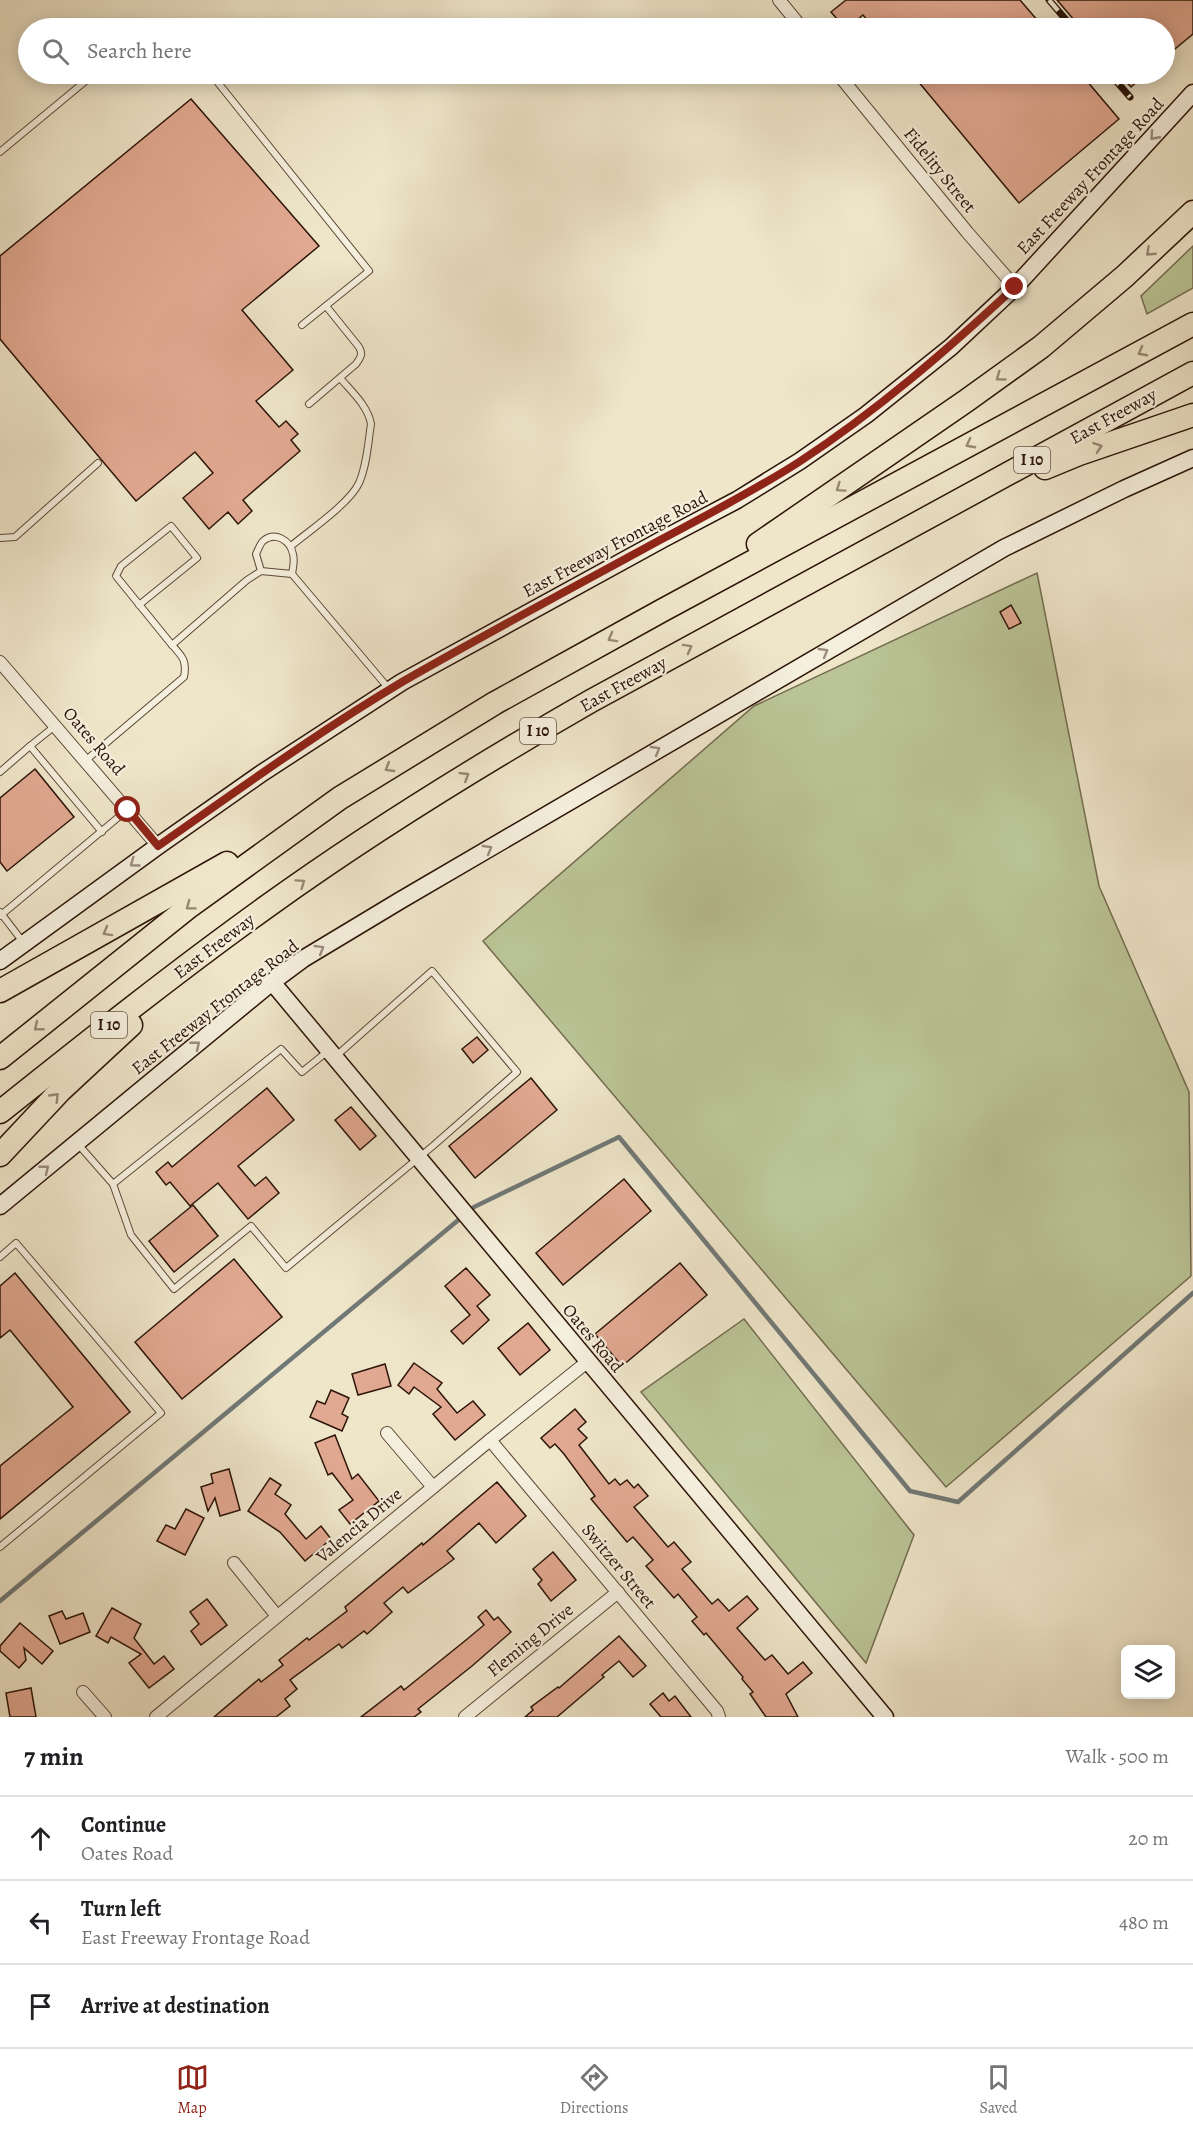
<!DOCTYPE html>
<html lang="en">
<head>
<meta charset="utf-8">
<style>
	body { margin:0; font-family:Alegreya,serif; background:#f6f6f6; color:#202124 }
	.controls { position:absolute; right:18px; bottom:18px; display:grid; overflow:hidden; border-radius:9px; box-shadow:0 3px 15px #0003 }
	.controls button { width:54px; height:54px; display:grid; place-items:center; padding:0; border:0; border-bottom:2px solid #e0e0e0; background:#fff; color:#202124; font:30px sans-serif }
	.stop { position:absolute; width:18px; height:18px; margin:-14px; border:4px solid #8f2418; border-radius:50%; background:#fff }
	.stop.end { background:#8f2418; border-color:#fff; box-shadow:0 2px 6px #0008 }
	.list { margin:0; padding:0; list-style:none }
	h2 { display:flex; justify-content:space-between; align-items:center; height:78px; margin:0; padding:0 24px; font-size:26px }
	h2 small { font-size:20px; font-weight:400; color:#757577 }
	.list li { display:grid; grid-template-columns:39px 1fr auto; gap:18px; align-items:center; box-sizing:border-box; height:84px; padding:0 24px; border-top:2px solid #e0e0e0 }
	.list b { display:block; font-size:22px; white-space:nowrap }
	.list p { margin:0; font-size:20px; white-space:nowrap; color:#757577 }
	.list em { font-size:20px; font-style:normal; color:#757577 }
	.icon { flex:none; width:33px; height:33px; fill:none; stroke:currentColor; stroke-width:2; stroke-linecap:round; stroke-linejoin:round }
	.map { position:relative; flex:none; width:1193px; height:1717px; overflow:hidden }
	.search { position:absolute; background:#fff; box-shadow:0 3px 15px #0003; left:18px; right:18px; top:18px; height:66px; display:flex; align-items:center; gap:15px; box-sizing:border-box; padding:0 21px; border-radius:33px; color:#757577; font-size:22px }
	.sheet { height:330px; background:#fff }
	nav { display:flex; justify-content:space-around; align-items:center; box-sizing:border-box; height:84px; border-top:2px solid #e0e0e0; background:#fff; font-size:16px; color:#757577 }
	nav a { display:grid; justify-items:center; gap:3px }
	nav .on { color:#8f2418 }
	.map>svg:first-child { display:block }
	.green { fill:#bac496; stroke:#736c4f; stroke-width:1.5 }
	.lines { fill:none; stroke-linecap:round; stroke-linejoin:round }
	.stream { stroke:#717977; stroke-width:4.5 }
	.building { fill:#e2a992; stroke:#2c1408; stroke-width:1.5 }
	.lane-casing { stroke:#5d4838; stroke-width:8 }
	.street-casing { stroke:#5d4838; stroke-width:14 }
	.secondary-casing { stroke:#2c1408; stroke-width:19 }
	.highway-casing { stroke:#2c1408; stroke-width:25 }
	.lane { stroke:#f5efdd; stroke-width:6 }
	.street { stroke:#f5efdd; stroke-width:12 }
	.secondary { stroke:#f5efdd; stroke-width:16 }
	.highway { stroke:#efe6ca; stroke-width:22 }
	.rail-casing { stroke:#2c1408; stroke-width:7 }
	.rail { stroke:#f5efdd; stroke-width:4.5; stroke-dasharray:14; stroke-linecap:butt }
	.oneway { stroke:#9b8c7d }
	.oneway2 { stroke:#978873 }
	.route { stroke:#8f2418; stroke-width:8 }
	.labels { text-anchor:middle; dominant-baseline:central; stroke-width:4.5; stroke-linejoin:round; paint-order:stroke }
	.shield { fill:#f5efdd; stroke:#685648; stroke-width:1.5 }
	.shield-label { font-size:16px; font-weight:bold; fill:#2c1408 }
	.street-label { font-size:18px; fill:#2c1408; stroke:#f5efdd }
</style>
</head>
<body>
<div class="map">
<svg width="1193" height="1717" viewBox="0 0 1193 1717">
	<rect width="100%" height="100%" fill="#efe6ca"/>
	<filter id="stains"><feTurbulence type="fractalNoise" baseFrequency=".00333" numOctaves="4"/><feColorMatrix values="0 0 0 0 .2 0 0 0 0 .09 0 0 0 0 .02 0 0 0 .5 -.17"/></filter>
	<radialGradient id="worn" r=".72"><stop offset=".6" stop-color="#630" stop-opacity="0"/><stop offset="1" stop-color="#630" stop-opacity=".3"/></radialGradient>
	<g class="green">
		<path d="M1193,246v42l-46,26 -6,-18z"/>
		<path d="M1037,573l62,313 90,206 2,184 -245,211 -463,-546 271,-235z"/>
		<path d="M744,1319l170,216 -48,128 -225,-271z"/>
	</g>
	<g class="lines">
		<g class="stream">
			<path d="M469,1212l5,-5 145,-70 291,354 48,11 235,-209"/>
			<path d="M0,1601l462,-384"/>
		</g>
	</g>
	<g class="building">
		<path d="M846,0h174l24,28h-170l-11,-13 -16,13h-2l-14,-16z"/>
		<path d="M1057,0h136v34l-29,24v-30h-83z"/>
		<path d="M912,74h169l38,45 -100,84z"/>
		<path d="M1119,74h27l-15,13z"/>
		<path d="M191,99l128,147 -77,64 51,60 -37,31 23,26 7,-6 12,13 -7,6 9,11 -57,49 9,11 -14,13 -10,-12 -19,17 -26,-31 30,-25 -18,-21 -59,49 -136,-162v-83z"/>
		<path d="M1011,605l10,18 -12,6 -9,-17z"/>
		<path d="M35,769l39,48 -67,54 -7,-9v-64z"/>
		<path d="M477,1037l11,13 -15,13 -11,-14z"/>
		<path d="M531,1078l26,32 -82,68 -26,-32z"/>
		<path d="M267,1088l27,32 -56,46 17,20 11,-9 13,16 -31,26 -30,-36 -28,23 -20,-24 -4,3 -10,-13 12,-10 4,5z"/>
		<path d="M351,1107l25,29 -16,14 -25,-30z"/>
		<path d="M624,1179l27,32 -88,74 -27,-32z"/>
		<path d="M193,1205l25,31 -44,36 -25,-31z"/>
		<path d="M234,1259l48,58 -100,82 -47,-57z"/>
		<path d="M680,1263l27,32 -85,71 -27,-32z"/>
		<path d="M466,1268l24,27 -13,11 12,14 -26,24 -12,-13 19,-16 -25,-29z"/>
		<path d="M15,1273l115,139 -130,107v-53l73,-59 -63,-77 -10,8v-52z"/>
		<path d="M528,1323l22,27 -30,25 -22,-27z"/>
		<path d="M414,1363l28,20 -5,6 20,24 16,-12 12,14 -30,25 -22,-26 8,-7 -27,-20 -5,7 -11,-9z"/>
		<path d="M385,1364l6,22 -33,9 -6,-21z"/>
		<path d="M331,1390l18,8 -7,16 6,3 -6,14 -32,-14 7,-16 8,3z"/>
		<path d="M575,1409l11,13 -8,7 9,9 -8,7 30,39 6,-5 5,6 7,-5 7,8 4,-4 10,12 -14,11 34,40 6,-5 17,20 -9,7 30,35 6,-5 11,12 18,-15 11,13 -21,19 28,32 7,-5 16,19 15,-12 9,11 -26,21 12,23h-32l-16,-23 3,-2 -11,-13 1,-2 -37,-44 -2,2 -12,-14 5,-4 -19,-23 -4,4 -28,-32 7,-6 -20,-23 -6,5 -36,-43 4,-3 -31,-42 -9,-10 -5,4 -9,-10z"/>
		<path d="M335,1435l17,44 6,-5 21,27 -29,23 -11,-14 14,-10 -21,-27 -4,2 -13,-32z"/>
		<path d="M229,1469l11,41 -20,6 -5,-18 -7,13 -7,-24 12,-4 -2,-9z"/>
		<path d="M270,1478l11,7 -6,9 16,11 -6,9 21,25 15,-13 10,13 -26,22 -25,-29 -32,-21z"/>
		<path d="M497,1482l29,34 -30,27 -17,-20 -32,28 7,8 -46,34 -5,-6 -19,16 8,9 -25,22 -3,-3 -22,17 -3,-4 -49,36 7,9 -12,10 5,7 -14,11h-62l45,-38 2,3 22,-17 -4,-5 28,-22 2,2 38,-29 -2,-4 77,-64 1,2z"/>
		<path d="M186,1509l18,9 -19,37 -28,-14 9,-16 9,4z"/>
		<path d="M553,1552l23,28 -25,21 -13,-17 4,-4 -9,-11z"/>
		<path d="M207,1599l20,26 -26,20 -10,-14 8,-7 -9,-12z"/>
		<path d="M112,1608l29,16 -7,14 20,26 10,-8 10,13 -25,19 -20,-25 12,-9 -30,-17 -3,6 -12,-7z"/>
		<path d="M486,1610l8,10 4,-3 13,15 -39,34 -54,43 3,3 -7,5h-53l40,-31 3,4 62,-50 18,-15 -6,-8z"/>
		<path d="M62,1611l4,8 17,-6 7,19 -30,12 -11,-28z"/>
		<path d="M20,1623l33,28 -11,13 -18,-16 2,12 -7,8 -19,-17v-5z"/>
		<path d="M619,1636l27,30 -13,11 -14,-16 -17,14 2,2 -47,40h-32l8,-7 -2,-3 27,-20 1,1z"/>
		<path d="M31,1688l5,29h-26l-4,-24z"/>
		<path d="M663,1693l6,8 6,-5 16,21h-30l-11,-13z"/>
	</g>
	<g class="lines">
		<g class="lane-casing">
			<g id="lane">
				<path d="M211,74l158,197 -67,54"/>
				<path d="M0,152l94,-78"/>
				<path d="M309,404l47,-40c5,-7 7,-10 3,-17l-33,-41"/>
				<path d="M0,538l15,-1 83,-74"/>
				<path d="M291,546c18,-15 59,-43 68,-63 8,-18 9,-40 12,-59 -3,-18 -20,-33 -31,-46"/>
				<path d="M261,571l-5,-17c2,-4 4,-10 7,-13 12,-10 27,-1 30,13 2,7 0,13 -1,20"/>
				<path d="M139,605l58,-47 -26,-32 -50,40 -5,10 56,69"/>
				<path d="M55,726l-25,20 72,86"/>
				<path d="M85,761l99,-84c3,-16 -1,-20 -12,-32l75,-65 14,-9 31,3 98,116"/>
				<path d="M0,772l30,-26"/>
				<path d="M0,912l23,30"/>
				<path d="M0,916l127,-106"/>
				<path d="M77,1143l36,41 168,-135 21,23 26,-21"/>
				<path d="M113,1184l18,51 43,54 77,-63 35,42 148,-123 83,-73 -85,-101 -97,86"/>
				<path d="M0,1257l16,-14 145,170 -161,134"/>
			</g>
		</g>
		<g class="street-casing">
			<g id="street">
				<path d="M779,0l23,28"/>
				<path d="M838,74l129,158 48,55"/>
				<path d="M0,662l158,184"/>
				<path d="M387,1433l46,54"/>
				<path d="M490,1440l227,271 2,6"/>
				<path d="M234,1563l43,53"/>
				<path d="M83,1692l22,25"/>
				<path d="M156,1717l334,-277 97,-78"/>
				<path d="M465,1717l153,-125"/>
			</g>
		</g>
		<g class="secondary-casing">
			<g id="secondary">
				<path d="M0,961l158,-115 104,-73 140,-91 261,-143 74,-39 63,-39 66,-46 85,-68 64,-60 178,-194"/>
				<path d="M272,982l613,735"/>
				<path d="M0,1206l272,-224 31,-23 98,-59 603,-352 120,-59 69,-31"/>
			</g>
		</g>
		<g class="highway-casing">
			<g id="highway">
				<path d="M1045,468l34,-14 114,-39"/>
				<path d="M758,544l208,-143 75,-54 84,-71 68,-64"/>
				<path d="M0,991l227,-128"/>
				<path d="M0,1058l190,-152 150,-108 155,-95 168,-93 530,-286"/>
				<path d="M0,1112c89,-71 177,-141 269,-207 103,-74 212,-141 322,-204l602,-328"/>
				<path d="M0,1155l61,-65 70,-65"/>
			</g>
		</g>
		<use href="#lane" class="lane"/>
		<use href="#street" class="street"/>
		<use href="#secondary" class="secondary"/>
		<use href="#highway" class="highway"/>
		<g class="rail-casing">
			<g id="rail">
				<path d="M1049,0l24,28"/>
				<path d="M1110,74l20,23"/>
			</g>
		</g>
		<use href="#rail" class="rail"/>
	</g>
	<defs><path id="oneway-chevron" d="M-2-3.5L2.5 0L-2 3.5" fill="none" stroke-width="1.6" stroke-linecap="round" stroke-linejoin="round" transform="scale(1.5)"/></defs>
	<g class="oneway">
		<use href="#oneway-chevron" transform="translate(1154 136) rotate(132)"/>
		<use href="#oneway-chevron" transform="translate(824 652) rotate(-30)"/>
		<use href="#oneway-chevron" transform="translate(656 750) rotate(-30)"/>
		<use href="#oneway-chevron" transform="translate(488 849) rotate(-30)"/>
		<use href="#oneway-chevron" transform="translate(134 863) rotate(144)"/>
		<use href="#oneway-chevron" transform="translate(320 949) rotate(-31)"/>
		<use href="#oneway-chevron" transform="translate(196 1045) rotate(-39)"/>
		<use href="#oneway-chevron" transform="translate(45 1169) rotate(-39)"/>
	</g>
	<g class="oneway2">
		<use href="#oneway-chevron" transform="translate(1150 252) rotate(137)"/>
		<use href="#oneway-chevron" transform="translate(1142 352) rotate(152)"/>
		<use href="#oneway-chevron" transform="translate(1000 377) rotate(144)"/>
		<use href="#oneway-chevron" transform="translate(970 444) rotate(152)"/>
		<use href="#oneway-chevron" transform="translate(1098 447) rotate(-19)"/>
		<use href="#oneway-chevron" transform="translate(840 488) rotate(145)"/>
		<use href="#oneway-chevron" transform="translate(612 638) rotate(151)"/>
		<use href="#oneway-chevron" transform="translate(688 648) rotate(-29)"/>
		<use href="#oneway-chevron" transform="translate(389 768) rotate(149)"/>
		<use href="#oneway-chevron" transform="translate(465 776) rotate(-32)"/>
		<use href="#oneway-chevron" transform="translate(301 883) rotate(-35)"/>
		<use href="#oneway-chevron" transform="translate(190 906) rotate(143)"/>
		<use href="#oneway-chevron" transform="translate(107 932) rotate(151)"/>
		<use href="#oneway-chevron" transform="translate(38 1027) rotate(141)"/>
		<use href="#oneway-chevron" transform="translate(55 1097) rotate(-46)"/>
	</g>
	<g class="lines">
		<path class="route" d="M128,810l30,36c80,-56 160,-114 244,-164 85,-49 172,-95 258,-142 47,-25 94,-49 139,-78 78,-51 148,-112 216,-175"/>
	</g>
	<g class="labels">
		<g class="shield">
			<rect x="1014" y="447" width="36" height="26" rx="4.5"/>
			<rect x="520" y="718" width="36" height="26" rx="4.5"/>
			<rect x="91" y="1012" width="36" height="26" rx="4.5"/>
		</g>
		<g class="shield-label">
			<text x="1032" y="460">I 10</text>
			<text x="538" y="731">I 10</text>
			<text x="109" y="1025">I 10</text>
		</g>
		<g class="street-label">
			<text transform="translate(940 170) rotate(51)">Fidelity Street</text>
			<text transform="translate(1090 176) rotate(-47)">East Freeway Frontage Road</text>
			<text transform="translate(1113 416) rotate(-29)">East Freeway</text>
			<text transform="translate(615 544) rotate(-28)">East Freeway Frontage Road</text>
			<text transform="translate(623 684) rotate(-29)">East Freeway</text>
			<text transform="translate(94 741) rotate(49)">Oates Road</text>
			<text transform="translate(214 946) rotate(-37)">East Freeway</text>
			<text transform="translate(215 1007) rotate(-38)">East Freeway Frontage Road</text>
			<text transform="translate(593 1338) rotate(50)">Oates Road</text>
			<text transform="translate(359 1525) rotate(-40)">Valencia Drive</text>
			<text transform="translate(619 1566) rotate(50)">Switzer Street</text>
			<text transform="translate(530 1640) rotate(-39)">Fleming Drive</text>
		</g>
	</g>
	<rect width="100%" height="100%" filter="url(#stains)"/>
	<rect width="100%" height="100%" fill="url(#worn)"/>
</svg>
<div class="controls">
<button><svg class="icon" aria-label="layers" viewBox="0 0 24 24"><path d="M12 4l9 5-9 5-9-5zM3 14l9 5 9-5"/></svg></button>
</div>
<div class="stop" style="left:128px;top:810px"></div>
<div class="stop end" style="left:1015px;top:287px"></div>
<div class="search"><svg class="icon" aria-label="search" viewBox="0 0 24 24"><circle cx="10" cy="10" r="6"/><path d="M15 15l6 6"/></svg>Search here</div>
</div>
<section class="sheet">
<h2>7 min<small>Walk · 500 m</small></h2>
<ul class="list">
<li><svg class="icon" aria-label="ahead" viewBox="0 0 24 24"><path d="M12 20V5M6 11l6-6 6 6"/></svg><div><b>Continue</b><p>Oates Road</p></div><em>20 m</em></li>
<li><svg class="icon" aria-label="left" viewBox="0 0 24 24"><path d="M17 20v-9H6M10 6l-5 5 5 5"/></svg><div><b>Turn left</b><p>East Freeway Frontage Road</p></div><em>480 m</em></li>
<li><svg class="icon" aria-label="arrive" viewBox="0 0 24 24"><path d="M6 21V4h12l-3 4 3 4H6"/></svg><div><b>Arrive at destination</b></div></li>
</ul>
</section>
<nav>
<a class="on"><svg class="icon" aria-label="map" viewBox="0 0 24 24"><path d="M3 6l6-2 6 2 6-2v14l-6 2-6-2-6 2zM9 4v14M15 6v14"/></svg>Map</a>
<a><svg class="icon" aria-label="directions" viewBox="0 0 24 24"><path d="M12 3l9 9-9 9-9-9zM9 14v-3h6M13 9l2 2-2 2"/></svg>Directions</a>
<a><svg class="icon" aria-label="saved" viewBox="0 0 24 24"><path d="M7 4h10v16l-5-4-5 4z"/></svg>Saved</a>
</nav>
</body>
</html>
